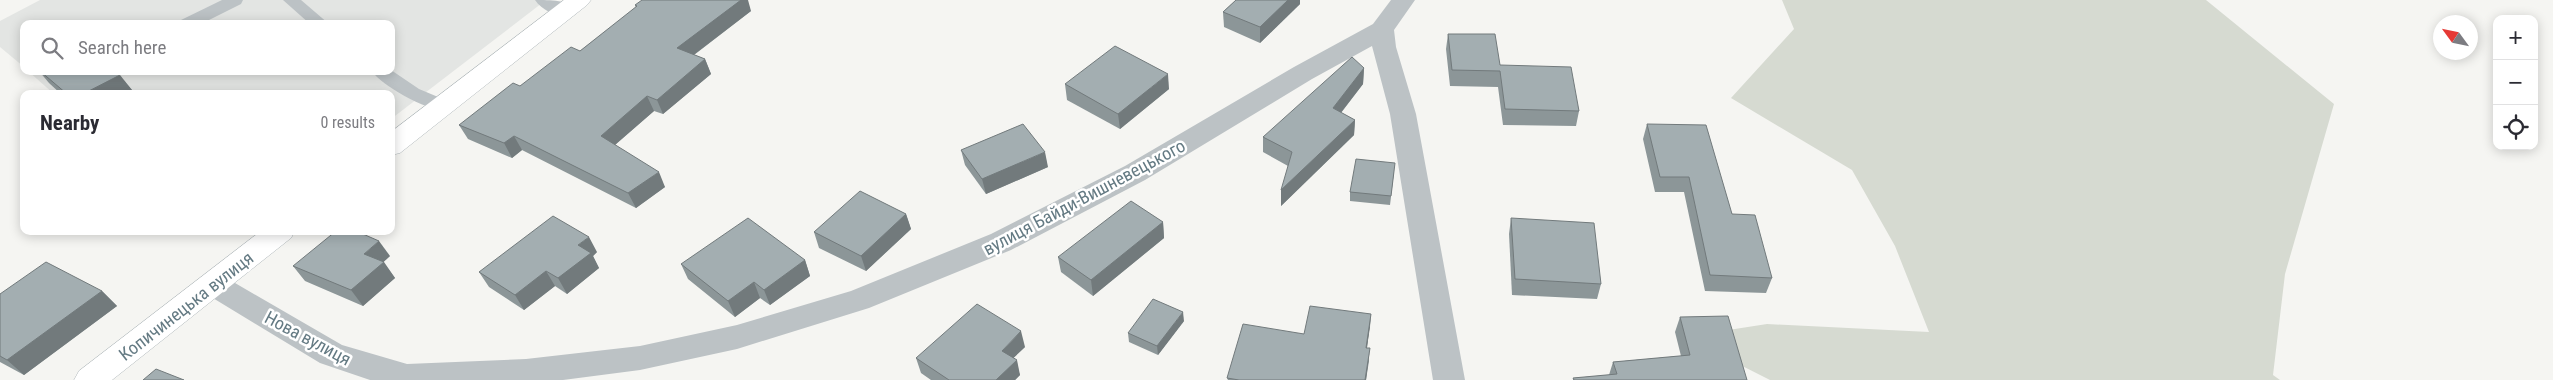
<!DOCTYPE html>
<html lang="en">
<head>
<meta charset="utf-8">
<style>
	body { margin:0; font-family:"Roboto Condensed",sans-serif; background:#f2f2f3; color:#2b2b33 }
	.controls { position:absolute; right:15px; top:15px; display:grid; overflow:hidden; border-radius:10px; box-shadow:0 2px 12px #0003 }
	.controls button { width:45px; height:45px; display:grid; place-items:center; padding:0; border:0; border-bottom:1px solid #e1e1e2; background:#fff; color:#2b2b33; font:25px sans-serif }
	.compass { position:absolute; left:2433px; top:15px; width:45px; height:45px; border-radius:50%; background:#fff; box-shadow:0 2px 12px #0003; rotate:303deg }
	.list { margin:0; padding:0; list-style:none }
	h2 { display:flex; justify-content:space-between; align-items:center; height:65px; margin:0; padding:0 20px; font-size:21px }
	h2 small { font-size:16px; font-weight:400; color:#7c7c81 }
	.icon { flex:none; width:28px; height:28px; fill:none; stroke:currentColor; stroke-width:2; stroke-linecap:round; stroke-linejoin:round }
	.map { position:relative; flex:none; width:2553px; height:380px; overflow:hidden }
	.search { position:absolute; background:#fff; box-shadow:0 2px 12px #0003; left:20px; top:20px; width:375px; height:55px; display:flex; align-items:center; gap:12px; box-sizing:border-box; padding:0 18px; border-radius:10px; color:#7c7c81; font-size:19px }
	.panel { position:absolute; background:#fff; box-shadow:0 2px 12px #0003; left:20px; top:90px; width:375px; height:145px; border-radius:10px }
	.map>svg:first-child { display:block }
	.built { fill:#e3e5e3 }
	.green { fill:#d6dad1 }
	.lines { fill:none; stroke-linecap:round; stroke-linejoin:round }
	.secondary-casing { stroke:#aeb6b9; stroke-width:1 }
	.service { fill:#bcc2c5; fill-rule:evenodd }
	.minor { fill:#bcc2c5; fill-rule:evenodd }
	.secondary { fill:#fff; fill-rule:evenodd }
	.wall { fill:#8c9698 }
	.shaded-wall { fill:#727a7c }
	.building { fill:#a3aeb1; stroke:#727a7c }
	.labels { text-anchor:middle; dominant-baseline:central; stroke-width:5; stroke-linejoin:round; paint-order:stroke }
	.street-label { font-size:18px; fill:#647a83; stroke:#fff }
</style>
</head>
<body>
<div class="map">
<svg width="2553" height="380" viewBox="0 0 2553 380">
	<rect width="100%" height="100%" fill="#f5f5f2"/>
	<path class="built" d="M40,0h506l-155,119v-25h-337l-26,-23h363v-47h-367v43l-24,-20v-26z"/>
	<path class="green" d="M1782,0h424l128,104 -49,170 -12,101 7,5h-510l-95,-48 47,-1 45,-7 162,8 -34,-86 -43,-76 -121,-72 63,-69z"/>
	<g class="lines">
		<g class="secondary-casing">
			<g id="secondary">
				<path d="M564,0h27l-4,5 -187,148 -9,2v-23z"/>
				<path d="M261,231h34l-4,7 -179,142h-38l5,-9z"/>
			</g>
		</g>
		<g class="service">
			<path d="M222,0h21l-2,4 -40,20h-22l2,-4z"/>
			<path d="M283,0h18l28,24h-19z"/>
			<path d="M391,70l28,19 31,13 3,4 -3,4c-16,5 -69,-24 -78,-39z"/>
		</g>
		<g class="minor">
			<path d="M535,0c15,0 34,0 43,10l-3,5c-14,4 -32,-3 -40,-15z"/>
			<path d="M1391,0h24l-21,30 2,17 20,67 49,266h-32l-43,-266 -18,-68 -60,33 -167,101 -134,70 -142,58 -132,41 -97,21 -77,10h-193l-50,-17 -117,-71 -5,-8 5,-8 10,-3 10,3 119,69 65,19 119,-5 114,-13 97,-21 114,-34 140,-57 134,-68 169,-99 79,-43z"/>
		</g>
		<use href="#secondary" class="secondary"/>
	</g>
	<g class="wall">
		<path d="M1236,0h64v4l-40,39 -36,-16 -1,-15z"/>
		<path d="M635,5l116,6 -57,44 11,4 6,15 -48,40 -9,-3 -39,34 50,42 -29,21 -114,-58 -10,8 -44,-19 -9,-14 61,-39 60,-35 56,-43z"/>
		<path d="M1448,34l52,31 79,46 -3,15 -73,-1 -5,-38 -48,-1 -4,-37z"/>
		<path d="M1364,68l-1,16 -22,29 14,7 -1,15 -73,71 7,-40 -25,-14v-15z"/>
		<path d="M39,71h76l17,19 -6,4h-65l-12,-11z"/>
		<path d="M1065,84l104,5 -49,40 -53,-29z"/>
		<path d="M1647,124l85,90 40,64 -6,15 -61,-2 -21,-99h-29l-12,-53z"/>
		<path d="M961,150l87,17 -62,27 -21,-29z"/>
		<path d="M1394,172l-4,33 -40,-4v-9z"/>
		<path d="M906,214l5,15 -45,42 -47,-23 -5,-16z"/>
		<path d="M1511,218l90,66 -4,15 -85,-4 -3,-61z"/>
		<path d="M1163,222l1,16 -71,58 -32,-24 -3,-15z"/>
		<path d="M597,252l-4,4 6,12 -32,26 -12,-8 -31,24 -35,-23 -10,-15z"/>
		<path d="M390,256l-7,6 12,16 -32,28 -58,-25 -12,-15z"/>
		<path d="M805,260l5,16 -40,29 -10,-7 -25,19 -47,-38 -7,-15z"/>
		<path d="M102,291l15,15 -93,69 -24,-13v-68z"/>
		<path d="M1371,314l-4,34 2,13 -3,19h-138l-1,-2 77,-44z"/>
		<path d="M1680,317l67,63h-174v-2l36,-3 4,-13 68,-6 -6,-24z"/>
		<path d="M1184,321l-26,34 -29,-13 -1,-9z"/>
		<path d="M1025,347l-12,11 7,17 -5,5h-84l-10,-7 -5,-15z"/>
	</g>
	<g class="shaded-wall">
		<path d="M736,0h12l3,11 -68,52 -6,-15z"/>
		<path d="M1288,0h12v4l-40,39v-16z"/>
		<path d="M705,59l6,15 -48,40 -6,-14z"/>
		<path d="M1364,68l-1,16 -31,40 1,-16z"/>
		<path d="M1168,74l1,15 -49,40 -2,-15z"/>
		<path d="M120,75l12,15 -6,4h-43z"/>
		<path d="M647,96l7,15 -45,39 -8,-14z"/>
		<path d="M1355,120l-1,15 -73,71v-16z"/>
		<path d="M514,136l8,14 -10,8 -8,-15z"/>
		<path d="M1045,152l3,15 -62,27 -4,-15z"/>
		<path d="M659,172l6,15 -29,21 -8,-15z"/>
		<path d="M906,214l5,15 -45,42 -5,-15z"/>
		<path d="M1163,222l1,16 -71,58 -2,-16z"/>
		<path d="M589,237l8,15 -4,4 6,12 -32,26 -9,-16 20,-33z"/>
		<path d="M379,241l11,15 -15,14 -11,-16z"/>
		<path d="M805,260l5,16 -40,29 -6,-15z"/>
		<path d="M384,262l11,16 -32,28 -12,-16z"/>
		<path d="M546,271l9,15 -31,24 -9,-15z"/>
		<path d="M754,282l6,16 -25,19 -7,-16z"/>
		<path d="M102,291l15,15 -93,69 -17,-15z"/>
		<path d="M1183,312l1,9 -26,34 -1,-9z"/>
		<path d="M1371,314l-1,13 -5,33 1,-12z"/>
		<path d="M1021,331l4,16 -20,19 -3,-15z"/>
		<path d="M1370,348l-4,32h-1z"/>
		<path d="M1017,360l3,15 -5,5h-19z"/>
	</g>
	<g class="building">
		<path d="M642,0h99l-64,48 28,11 -48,41 -10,-4 -46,40 58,36 -31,21 -114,-57 -10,7 -45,-18 54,-42 7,3 51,-39 9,4 57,-45 -2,-1z"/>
		<path d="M1236,0h52l-28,27 -37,-15z"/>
		<path d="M1448,34h47l5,31 71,2 8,44 -74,-2 -5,-38 -48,-1z"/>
		<path d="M1115,46l53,28 -50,40 -53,-30z"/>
		<path d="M1352,57l12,11 -31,40 22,12 -74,70 11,-38 -29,-15z"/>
		<path d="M40,71h75l5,4 -37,19h-16z"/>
		<path d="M1023,124l22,28 -63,27 -21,-29z"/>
		<path d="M1647,124l59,1 26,89 23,1 17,63 -62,-3 -21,-98h-29z"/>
		<path d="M1356,159l39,4 -4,33 -41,-4z"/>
		<path d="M860,191l46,23 -45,42 -47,-24z"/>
		<path d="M1131,201l32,21 -72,58 -33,-23z"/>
		<path d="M553,216l36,21 -11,8 13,8 -33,25 -12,-7 -31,24 -36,-23z"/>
		<path d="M748,218l57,42 -41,30 -10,-8 -26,19 -47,-37z"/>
		<path d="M1511,218l83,5 7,61 -86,-5z"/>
		<path d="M336,231h20l23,10 -15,13 20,8 -33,28 -58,-24z"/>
		<path d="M46,262l56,29 -95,69 -7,-4v-62z"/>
		<path d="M1153,299l30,13 -26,34 -29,-13z"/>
		<path d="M977,304l44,27 -19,20 15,9 -21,20h-47l-33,-22z"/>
		<path d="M1310,306l61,8 -5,34h4l-5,32h-126l-12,-2 16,-54 61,10z"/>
		<path d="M1728,316l19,64h-173l-1,-2 44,-4 -4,-12 77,-7 -10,-38z"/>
		<path d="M156,369l28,11h-41z"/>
	</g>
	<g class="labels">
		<g class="street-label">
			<text transform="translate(1084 197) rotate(-28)">вулиця Байди-Вишневецького</text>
			<text transform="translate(186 306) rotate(-38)">Копичинецька вулиця</text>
			<text transform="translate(308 338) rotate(28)">Нова вулиця</text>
		</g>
	</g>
</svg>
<div class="controls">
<button>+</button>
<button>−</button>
<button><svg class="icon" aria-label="locate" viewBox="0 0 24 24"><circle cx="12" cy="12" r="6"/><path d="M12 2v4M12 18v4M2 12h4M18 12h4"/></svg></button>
</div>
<svg class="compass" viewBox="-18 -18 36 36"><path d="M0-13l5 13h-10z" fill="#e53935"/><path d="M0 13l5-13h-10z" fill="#7c7c81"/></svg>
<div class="search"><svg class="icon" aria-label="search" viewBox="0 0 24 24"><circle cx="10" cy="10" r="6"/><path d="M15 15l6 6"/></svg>Search here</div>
<section class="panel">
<h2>Nearby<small>0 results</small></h2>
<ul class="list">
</ul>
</section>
</div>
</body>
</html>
